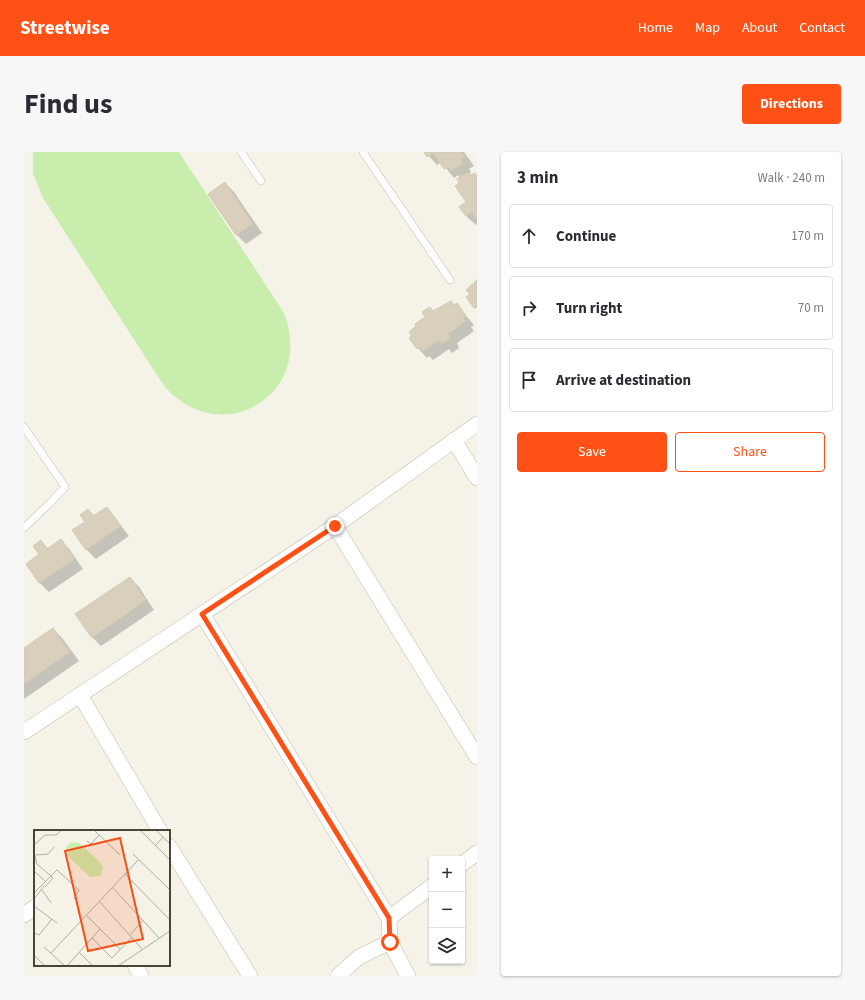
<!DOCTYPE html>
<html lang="en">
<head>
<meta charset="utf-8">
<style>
	body { margin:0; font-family:"Source Sans 3",sans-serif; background:#f7f7f7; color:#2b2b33 }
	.controls { position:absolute; right:12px; bottom:12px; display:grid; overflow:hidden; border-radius:4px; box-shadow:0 1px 3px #0004 }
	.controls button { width:36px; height:36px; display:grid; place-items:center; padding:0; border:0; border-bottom:1px solid #e1e1e2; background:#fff; color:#2b2b33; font:20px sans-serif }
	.stop { position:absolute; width:12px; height:12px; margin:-9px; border:3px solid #ff5015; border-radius:50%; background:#fff }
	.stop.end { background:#ff5015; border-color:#fff; box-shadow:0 1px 4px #0008 }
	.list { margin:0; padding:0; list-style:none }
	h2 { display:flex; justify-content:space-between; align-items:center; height:52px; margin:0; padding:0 16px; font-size:17px }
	h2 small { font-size:13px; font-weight:400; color:#7c7c81 }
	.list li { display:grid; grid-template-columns:26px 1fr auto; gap:12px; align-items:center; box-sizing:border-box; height:64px; margin:0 8px 8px; padding:0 8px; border:1px solid #e1e1e2; border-radius:4px }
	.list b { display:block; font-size:15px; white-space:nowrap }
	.list em { font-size:13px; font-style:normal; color:#7c7c81 }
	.actions { display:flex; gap:8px; padding:12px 16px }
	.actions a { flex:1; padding:9px 0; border:1px solid #ff5015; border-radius:4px; text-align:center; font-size:14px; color:#ff5015 }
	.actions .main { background:#ff5015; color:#fff }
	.icon { flex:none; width:22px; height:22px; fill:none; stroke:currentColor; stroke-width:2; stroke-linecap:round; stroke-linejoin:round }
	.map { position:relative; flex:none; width:453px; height:824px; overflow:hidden; border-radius:4px }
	header { display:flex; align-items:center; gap:24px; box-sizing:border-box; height:56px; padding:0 20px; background:#ff5015; color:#fff }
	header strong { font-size:19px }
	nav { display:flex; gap:22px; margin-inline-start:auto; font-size:14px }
	.intro { display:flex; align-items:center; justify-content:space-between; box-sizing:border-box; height:96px; padding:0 24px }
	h1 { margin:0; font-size:28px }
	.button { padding:10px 18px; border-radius:4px; background:#ff5015; color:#fff; font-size:14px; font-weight:700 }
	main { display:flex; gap:24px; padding:0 24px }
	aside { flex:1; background:#fff; border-radius:4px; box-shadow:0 1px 3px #0004 }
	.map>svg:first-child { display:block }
	.green { fill:#c9edad }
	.shadow { fill:#0003 }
	.building { fill:#d8d0bc; stroke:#d3c9af }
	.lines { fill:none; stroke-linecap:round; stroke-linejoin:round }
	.service-casing { stroke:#c2bca9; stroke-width:8 }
	.minor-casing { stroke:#c2bca9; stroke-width:16 }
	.service { stroke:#fff; stroke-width:7 }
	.minor { stroke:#fff; stroke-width:15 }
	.route { stroke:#ff5015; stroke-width:5 }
	.inset-road { fill:none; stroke:#b0ada1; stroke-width:1 }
	.view { fill:#f64f17; fill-opacity:0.15; stroke:#f64f17; stroke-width:2 }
	.inset-edge { fill:none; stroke:#494436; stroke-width:2 }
</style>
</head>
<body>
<header>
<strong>Streetwise</strong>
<nav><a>Home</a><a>Map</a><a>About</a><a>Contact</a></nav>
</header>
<div class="intro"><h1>Find us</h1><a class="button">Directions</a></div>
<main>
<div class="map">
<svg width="453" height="824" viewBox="0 0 453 824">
	<rect width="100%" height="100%" fill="#f5f3e8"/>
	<path class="green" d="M9,0h146l105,161c32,82 -63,138 -120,73l-121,-188 -10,-24z"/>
	<g class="shadow">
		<path d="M401,0h39l10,14 -5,3 2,3 -2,2 2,2h6v48l-1,1 -10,-9 -5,-9 6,-4 -7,-25 -2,-3 -4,3 -13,-16 -4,3z"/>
		<path d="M201,31l9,9 28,41 -16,11 -9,-9 -27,-41z"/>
		<path d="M433,153l17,20 -3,2 3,4 -17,12 2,5 -7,5 -3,-4 -16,11 -4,-4 -2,2 -17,-19 24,-27z"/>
		<path d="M83,356l22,28 -33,23 -9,-9 -13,-19 12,-9 2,-12 7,6z"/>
		<path d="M37,389l9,9 13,19 -34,23 -9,-9 -13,-19 14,-10v-12l8,7z"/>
		<path d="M106,426l9,9 15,23 -53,36 -9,-9z"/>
		<path d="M29,477l9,9 17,23 -55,38v-50z"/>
	</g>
	<g class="building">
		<path d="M400,0h38l3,5 -4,2 2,4 -12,8 -3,-4 -4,2 -11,-16 -6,4z"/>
		<path d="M444,20l3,3 4,-2 2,3v43l-5,-7 -6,4 -7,-9 7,-5 -11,-16 4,-3 -2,-4z"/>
		<path d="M201,30l28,42 -17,11 -28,-41z"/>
		<path d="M453,128v27l-3,1 -8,-11 4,-3 -4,-4z"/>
		<path d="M427,149l3,4 3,-2 9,13 -3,2 3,3 -18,13 3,4 -9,6 -3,-4 -16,11 -3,-4 -3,2 -8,-11 3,-2 -3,-4 7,-6 -1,-2 10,-7 -3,-5 8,-5 3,4z"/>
		<path d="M83,355l14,19 -35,24 -14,-20 13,-8 -5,-7 8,-6 5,7z"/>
		<path d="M37,387l14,20 -36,24 -13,-19 13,-10 -6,-8 8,-6 6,9z"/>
		<path d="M106,425l16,23 -54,38 -17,-24z"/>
		<path d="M29,476l17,24 -46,32v-36z"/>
	</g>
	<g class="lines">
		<g class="service-casing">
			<g id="service">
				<path d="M217,0l20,29"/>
				<path d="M339,0l87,128"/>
				<path d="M0,275l41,60 -15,16 -26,25"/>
			</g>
		</g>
		<g class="minor-casing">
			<g id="minor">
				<path d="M430,288l23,38"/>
				<path d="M311,374l142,231"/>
				<path d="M178,462l187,304 1,24 18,34"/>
				<path d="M56,543l80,136"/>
				<path d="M0,580l311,-206 142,-102"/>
				<path d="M145,694l81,130"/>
				<path d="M438,712l15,-11"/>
				<path d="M0,763l11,-8"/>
				<path d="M365,766l43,-32"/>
				<path d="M111,813l6,11"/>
				<path d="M314,824l21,-19 31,-15"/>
			</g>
		</g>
		<use href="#service" class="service"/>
		<use href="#minor" class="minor"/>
	</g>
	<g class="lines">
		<path class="route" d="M311,374l-133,88 187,304 1,24"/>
	</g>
	<g transform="translate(10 678)">
		<rect width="136" height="136" fill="#f5f3e8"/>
		<path d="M38,12l7,1 22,20 2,6 -3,7 -10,1 -22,-21 -2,-9z" fill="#c9edad"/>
		<path class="inset-road" d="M60,0l26,25M106,0l30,30M122,0l14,14M53,11l4,3 8,-9M0,15l11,-10h11l6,-5M121,16l8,-9M0,22l3,12 16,14 -8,9M99,24l37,36M2,25l12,-1 6,-7M0,41l11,10M91,44l45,46M79,58l46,50M8,60l9,13M0,63l23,-23 22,20 -5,9M0,69l10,-13M66,72l42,47M0,76l23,17M53,86l33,33M0,103l5,2 13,-16M97,104l12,-14M58,108l20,20 20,-21M10,117l21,19M45,122l14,14M17,123l88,-94M0,125l11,11M33,136l33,-37M84,136l52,-35"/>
		<path class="view" d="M86,8l23,101 -55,12 -23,-100z"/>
		<rect width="136" height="136" class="inset-edge"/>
	</g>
</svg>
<div class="controls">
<button>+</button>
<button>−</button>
<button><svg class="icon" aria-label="layers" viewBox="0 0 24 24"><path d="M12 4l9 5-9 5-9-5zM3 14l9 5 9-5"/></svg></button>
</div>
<div class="stop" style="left:366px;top:790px"></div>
<div class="stop end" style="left:311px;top:374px"></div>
</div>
<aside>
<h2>3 min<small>Walk · 240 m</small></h2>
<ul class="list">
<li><svg class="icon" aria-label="ahead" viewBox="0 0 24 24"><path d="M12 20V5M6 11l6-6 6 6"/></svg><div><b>Continue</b></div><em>170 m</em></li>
<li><svg class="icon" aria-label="right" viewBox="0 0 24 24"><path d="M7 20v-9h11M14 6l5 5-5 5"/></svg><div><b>Turn right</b></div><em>70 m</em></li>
<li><svg class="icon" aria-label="arrive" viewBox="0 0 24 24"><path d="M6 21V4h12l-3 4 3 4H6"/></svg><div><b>Arrive at destination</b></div></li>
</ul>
<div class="actions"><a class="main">Save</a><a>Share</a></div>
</aside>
</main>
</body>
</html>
